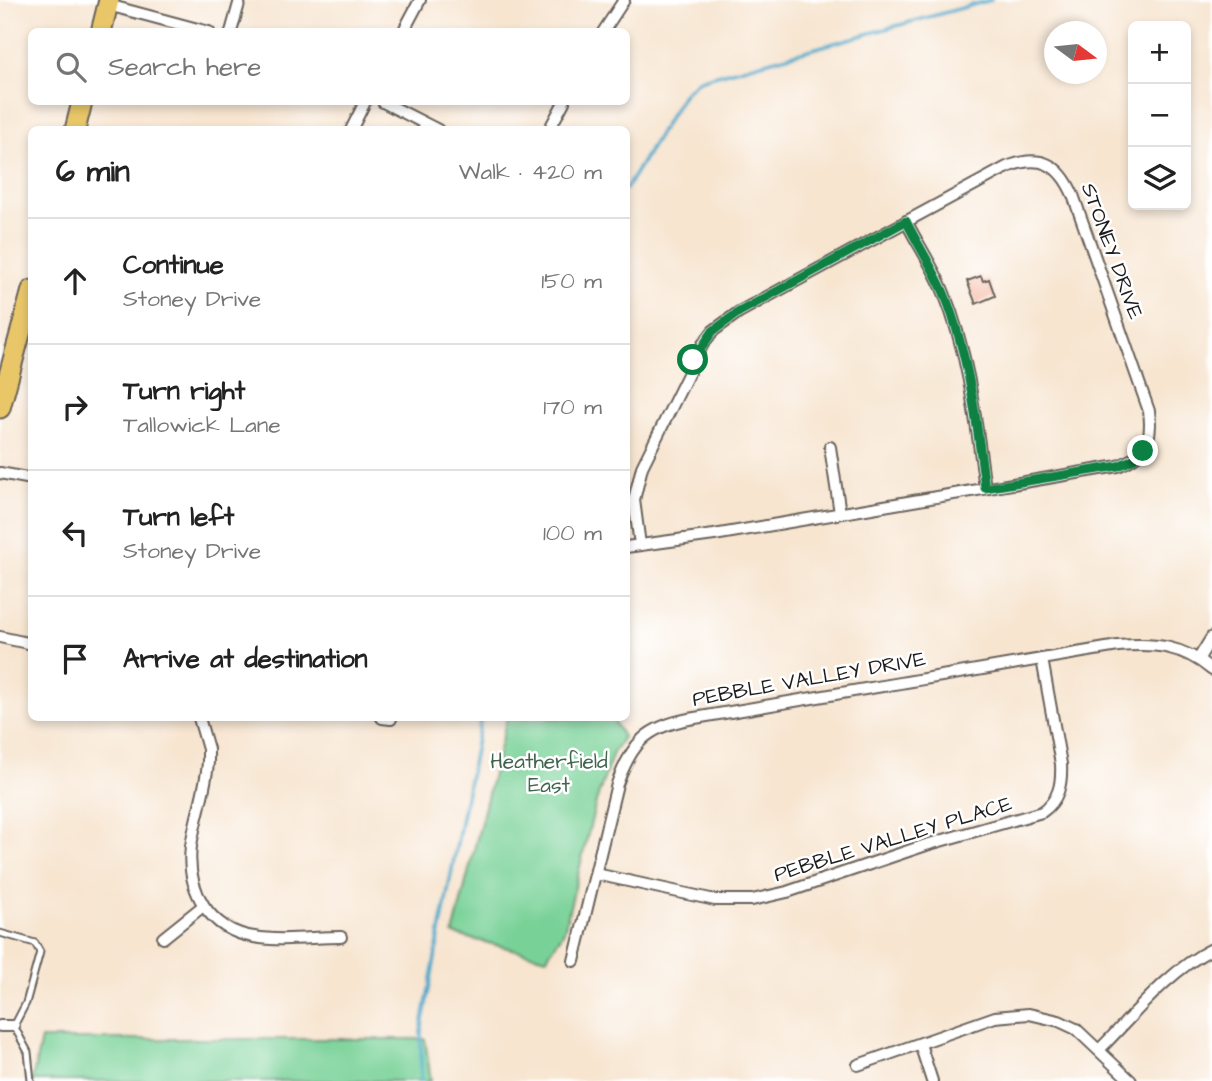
<!DOCTYPE html>
<html lang="en">
<head>
<meta charset="utf-8">
<style>
	body { margin:0; font-family:"Architects Daughter",sans-serif; background:#f6f6f6; color:#222 }
	.controls { position:absolute; right:21px; top:21px; display:grid; overflow:hidden; border-radius:10px; box-shadow:0 4px 10px #0003 }
	.controls button { width:63px; height:63px; display:grid; place-items:center; padding:0; border:0; border-bottom:2px solid #e0e0e0; background:#fff; color:#222; font:35px sans-serif }
	.compass { position:absolute; left:1044px; top:21px; width:63px; height:63px; border-radius:50%; background:#fff; box-shadow:0 4px 10px #0003; rotate:105deg }
	.stop { position:absolute; width:21px; height:21px; margin:-16px; border:5px solid #0b8043; border-radius:50%; background:#fff }
	.stop.end { background:#0b8043; border-color:#fff; box-shadow:0 2px 7px #0008 }
	.list { margin:0; padding:0; list-style:none }
	h2 { display:flex; justify-content:space-between; align-items:center; height:91px; margin:0; padding:0 28px; font-size:30px }
	h2 small { font-size:23px; font-weight:400; color:#767676 }
	.list li { display:grid; grid-template-columns:46px 1fr auto; gap:21px; align-items:center; box-sizing:border-box; height:126px; padding:0 28px; border-top:2px solid #e0e0e0 }
	.list b { display:block; font-size:26px; white-space:nowrap }
	.list p { margin:0; font-size:23px; white-space:nowrap; color:#767676 }
	.list em { font-size:23px; font-style:normal; color:#767676 }
	.icon { flex:none; width:38px; height:38px; fill:none; stroke:currentColor; stroke-width:2; stroke-linecap:round; stroke-linejoin:round }
	.map { position:relative; flex:none; width:1212px; height:1081px; overflow:hidden }
	.search { position:absolute; background:#fff; box-shadow:0 4px 10px #0003; left:28px; top:28px; width:602px; height:77px; display:flex; align-items:center; gap:18px; box-sizing:border-box; padding:0 24px; border-radius:10px; color:#767676; font-size:26px }
	.panel { position:absolute; background:#fff; box-shadow:0 4px 10px #0003; left:28px; top:126px; width:602px; height:595px; border-radius:10px }
	.map>svg:first-child { display:block }
	.green { fill:#78d197; stroke:#4a765a; stroke-width:2 }
	.lines { fill:none; stroke-linecap:round; stroke-linejoin:round }
	.stream { stroke:#4ca7ca; stroke-width:3.5 }
	.building { fill:#f3af94 }
	.service-casing { stroke:#69625b; stroke-width:9 }
	.minor-casing { stroke:#69625b; stroke-width:14 }
	.trunk-casing { stroke:#69625b; stroke-width:23 }
	.service { stroke:#fff; stroke-width:5 }
	.minor { stroke:#fff; stroke-width:10 }
	.trunk { stroke:#e9c769; stroke-width:19 }
	.route { stroke:#0b8043; stroke-width:9 }
	.labels { text-anchor:middle; dominant-baseline:central; stroke-width:5; stroke-linejoin:round; paint-order:stroke }
	.street-label { font-size:21px; fill:#1c1c1c; stroke:#fff }
	.park-label { font-size:21px; fill:#41644d; stroke:#fff }
</style>
</head>
<body>
<div class="map">
<svg width="1212" height="1081" viewBox="0 0 1212 1081">
	<rect width="100%" height="100%" fill="#fff"/>
	<filter id="ink" filterUnits="userSpaceOnUse"><feTurbulence type="fractalNoise" baseFrequency=".0143" numOctaves="2"/><feDisplacementMap in="SourceGraphic" scale="14" xChannelSelector="R" yChannelSelector="G"/><feConvolveMatrix kernelMatrix="1 2 1 2 8 2 1 2 1" color-interpolation-filters="sRGB"/></filter>
	<filter id="wash" filterUnits="userSpaceOnUse"><feTurbulence type="fractalNoise" baseFrequency=".00686" numOctaves="4" result="noise"/><feDisplacementMap in="SourceGraphic" scale="28" xChannelSelector="R" yChannelSelector="G"/><feGaussianBlur stdDeviation="1.57" result="paint"/><feColorMatrix in="noise" values="0 0 0 0 0 0 0 0 0 0 0 0 0 0 0 0 0 1.4 0 .05"/><feComposite in="paint" operator="in"/></filter>
	<g filter="url(#wash)">
		<rect width="100%" height="100%" fill="#f7e5d0"/>
		<g class="green">
			<path d="M507,718h105l11,19 -10,16 -17,49 -32,129c-5,10 -12,16 -17,27l-94,-24z"/>
			<path d="M41,1039h384l6,42h-399z"/>
		</g>
		<g class="lines">
			<g class="stream">
				<path d="M626,189l58,-96 15,-13 292,-80"/>
				<path d="M421,1081v-50l60,-313"/>
			</g>
		</g>
		<g id="blocks">
			<path class="building" d="M981,276l2,5 6,-2 6,17 -19,8 -9,-23z"/>
		</g>
	</g>
	<g filter="url(#ink)">
		<use href="#blocks" fill-opacity="0" stroke="#69625b" stroke-width="2"/>
		<g class="lines">
			<g class="service-casing">
				<path id="service" d="M0,933l35,10 5,9 -14,51 -12,23 14,26 3,29"/>
			</g>
			<g class="minor-casing">
				<g id="minor">
					<path d="M108,5l101,27"/>
					<path d="M231,32l9,-32"/>
					<path d="M403,32l17,-32"/>
					<path d="M603,32l21,-32"/>
					<path d="M383,102l55,28"/>
					<path d="M351,130l14,-28"/>
					<path d="M549,130l15,-28"/>
					<path d="M906,221c12,24 28,47 38,72 25,62 32,129 41,195"/>
					<path d="M830,447l10,66"/>
					<path d="M0,473l32,6"/>
					<path d="M626,547l88,-12 404,-69c28,-11 35,-26 31,-55l-76,-216c-14,-32 -33,-41 -66,-28l-268,145 -26,19 -10,13 -61,123 -8,33 6,45"/>
					<path d="M0,637l32,7"/>
					<path d="M1199,658l13,-21"/>
					<path d="M199,718l9,31v13c-2,28 -13,56 -17,84 -5,44 18,84 63,91 28,5 59,0 87,0"/>
					<path d="M382,718l9,1"/>
					<path d="M596,874l119,26h37l35,-8 139,-47 116,-33c17,-12 20,-28 19,-48l-19,-105"/>
					<path d="M163,938l40,-32"/>
					<path d="M574,961l43,-177c15,-41 29,-57 72,-65l429,-73c36,-3 65,-1 94,24"/>
					<path d="M0,1026h14"/>
					<path d="M920,1044l12,37"/>
					<path d="M1099,1050c35,-35 69,-79 113,-101"/>
					<path d="M858,1065l137,-48 34,-3 30,7 17,8 55,52"/>
				</g>
			</g>
			<g class="trunk-casing">
				<g id="trunk">
					<path d="M101,32l8,-32"/>
					<path d="M75,130l7,-28"/>
					<path d="M0,408l32,-118"/>
				</g>
			</g>
			<use href="#service" class="service"/>
			<use href="#minor" class="minor"/>
			<use href="#trunk" class="trunk"/>
		</g>
	</g>
	<g class="lines" filter="url(#ink)">
		<path class="route" d="M693,360l20,-29 26,-19 167,-91c12,24 27,47 38,72 25,62 33,129 41,195l133,-22 14,-6 11,-9"/>
	</g>
	<g class="labels">
		<g class="street-label">
			<text transform="translate(1112 251) rotate(70)">STONEY DRIVE</text>
			<text transform="translate(809 679) rotate(-10)">PEBBLE VALLEY DRIVE</text>
			<text transform="translate(893 839) rotate(-17)">PEBBLE VALLEY PLACE</text>
		</g>
		<g class="park-label">
			<text x="549" y="761">Heatherfield<tspan x="549" dy="24">East</tspan></text>
		</g>
	</g>
</svg>
<div class="controls">
<button>+</button>
<button>−</button>
<button><svg class="icon" aria-label="layers" viewBox="0 0 24 24"><path d="M12 4l9 5-9 5-9-5zM3 14l9 5 9-5"/></svg></button>
</div>
<svg class="compass" viewBox="-18 -18 36 36"><path d="M0-13l5 13h-10z" fill="#e53935"/><path d="M0 13l5-13h-10z" fill="#767676"/></svg>
<div class="stop" style="left:693px;top:360px"></div>
<div class="stop end" style="left:1143px;top:451px"></div>
<div class="search"><svg class="icon" aria-label="search" viewBox="0 0 24 24"><circle cx="10" cy="10" r="6"/><path d="M15 15l6 6"/></svg>Search here</div>
<section class="panel">
<h2>6 min<small>Walk · 420 m</small></h2>
<ul class="list">
<li><svg class="icon" aria-label="ahead" viewBox="0 0 24 24"><path d="M12 20V5M6 11l6-6 6 6"/></svg><div><b>Continue</b><p>Stoney Drive</p></div><em>150 m</em></li>
<li><svg class="icon" aria-label="right" viewBox="0 0 24 24"><path d="M7 20v-9h11M14 6l5 5-5 5"/></svg><div><b>Turn right</b><p>Tallowick Lane</p></div><em>170 m</em></li>
<li><svg class="icon" aria-label="left" viewBox="0 0 24 24"><path d="M17 20v-9H6M10 6l-5 5 5 5"/></svg><div><b>Turn left</b><p>Stoney Drive</p></div><em>100 m</em></li>
<li><svg class="icon" aria-label="arrive" viewBox="0 0 24 24"><path d="M6 21V4h12l-3 4 3 4H6"/></svg><div><b>Arrive at destination</b></div></li>
</ul>
</section>
</div>
</body>
</html>
